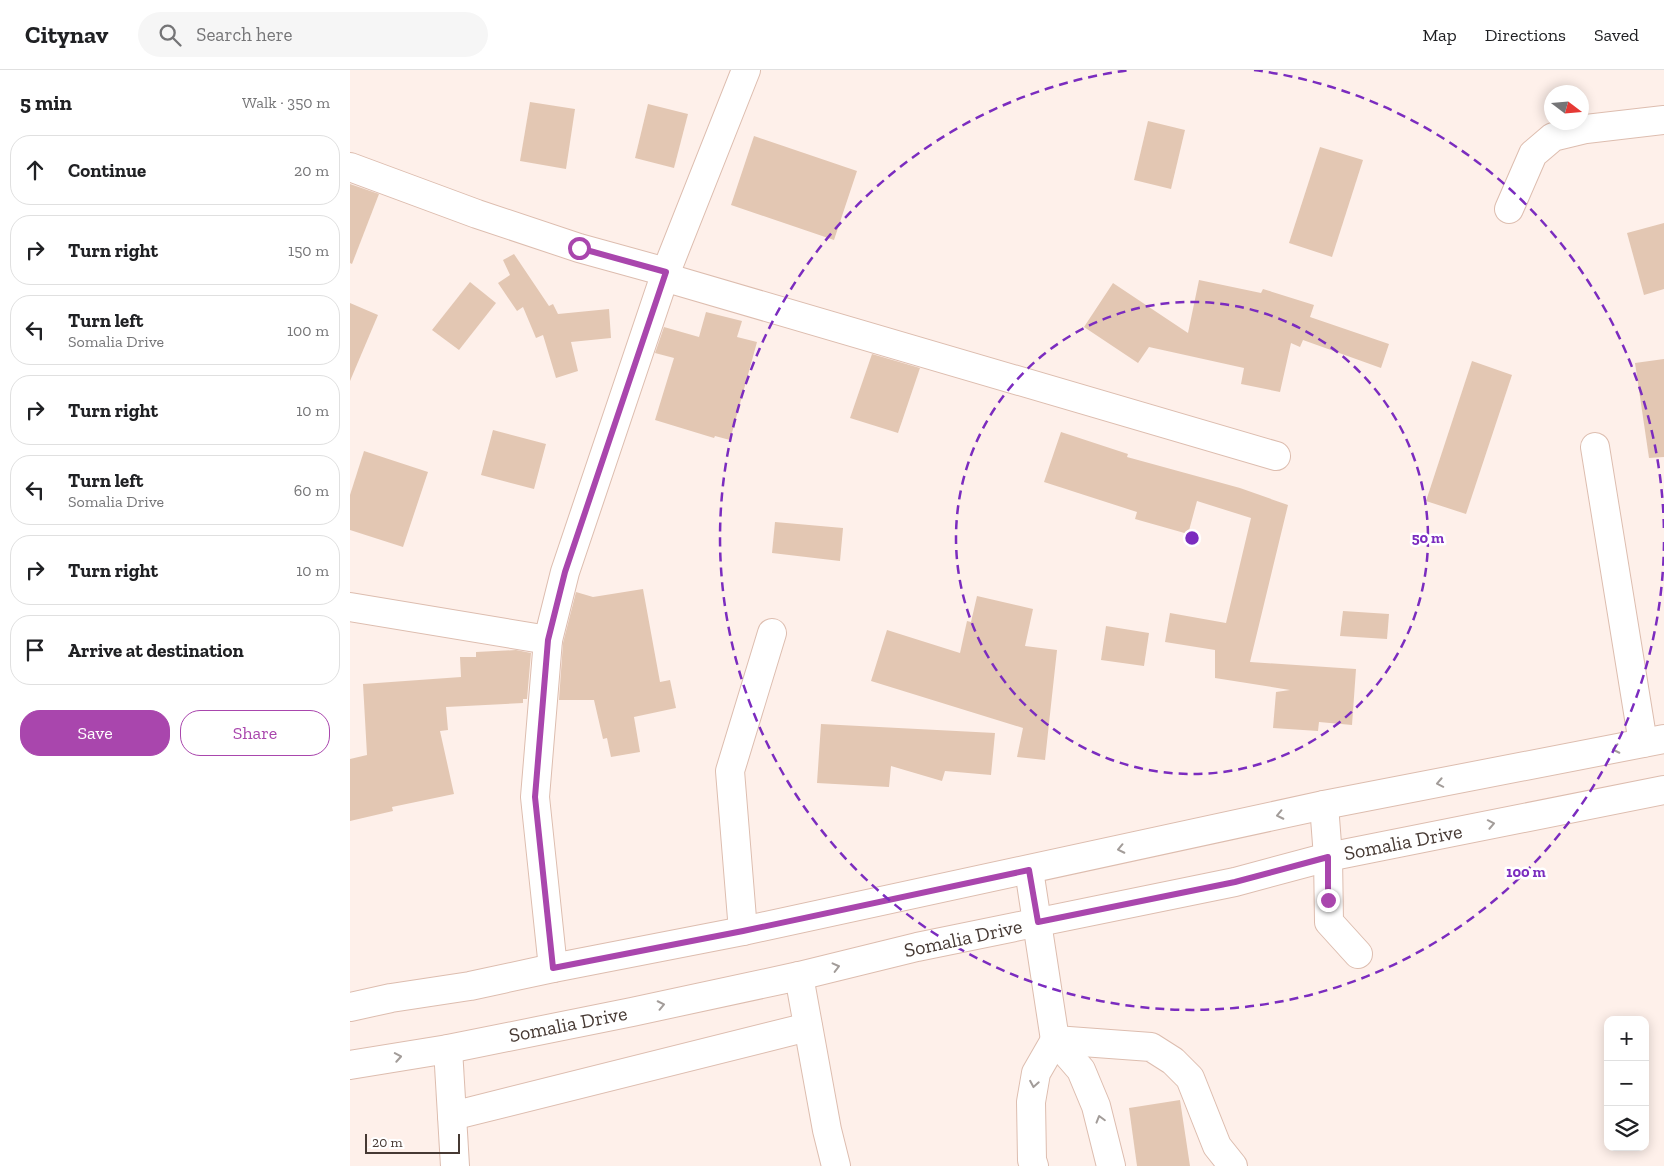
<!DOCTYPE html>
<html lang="en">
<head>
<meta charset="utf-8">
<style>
	body { margin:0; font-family:"Zilla Slab",serif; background:#f6f6f6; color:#202124 }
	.controls { position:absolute; right:15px; bottom:15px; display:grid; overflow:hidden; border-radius:10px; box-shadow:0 2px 12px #0003 }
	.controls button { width:45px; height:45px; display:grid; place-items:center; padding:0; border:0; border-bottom:1px solid #e0e0e0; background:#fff; color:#202124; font:25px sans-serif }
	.compass { position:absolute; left:1194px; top:15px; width:45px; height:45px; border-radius:50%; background:#fff; box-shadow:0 2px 12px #0003; rotate:106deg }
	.scale { position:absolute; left:15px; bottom:12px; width:95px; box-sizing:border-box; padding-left:5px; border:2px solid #463933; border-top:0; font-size:14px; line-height:18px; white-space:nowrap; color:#463933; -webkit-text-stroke:4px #fff; paint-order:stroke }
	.stop { position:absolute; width:15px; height:15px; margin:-11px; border:4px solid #a946ad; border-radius:50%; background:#fff }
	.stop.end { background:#a946ad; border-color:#fff; box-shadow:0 1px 5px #0008 }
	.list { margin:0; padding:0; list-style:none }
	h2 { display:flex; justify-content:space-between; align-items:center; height:65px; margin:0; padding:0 20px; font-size:21px }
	h2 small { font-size:16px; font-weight:400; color:#757577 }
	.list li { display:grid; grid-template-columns:32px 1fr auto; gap:15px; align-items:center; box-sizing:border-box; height:70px; margin:0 10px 10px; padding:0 10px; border:1px solid #e0e0e0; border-radius:20px }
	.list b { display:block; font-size:19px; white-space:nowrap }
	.list p { margin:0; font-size:16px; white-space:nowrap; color:#757577 }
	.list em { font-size:16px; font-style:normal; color:#757577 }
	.actions { display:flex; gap:10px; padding:15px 20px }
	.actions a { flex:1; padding:11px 0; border:1px solid #a946ad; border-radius:20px; text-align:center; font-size:18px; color:#a946ad }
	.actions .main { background:#a946ad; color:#fff }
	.icon { flex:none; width:28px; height:28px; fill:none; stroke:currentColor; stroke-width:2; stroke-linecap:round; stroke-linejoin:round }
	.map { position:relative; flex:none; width:1314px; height:1096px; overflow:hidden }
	header { display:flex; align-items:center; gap:30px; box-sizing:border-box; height:70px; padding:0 25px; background:#fff; border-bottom:1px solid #e0e0e0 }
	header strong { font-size:24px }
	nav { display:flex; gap:28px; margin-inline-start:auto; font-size:18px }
	.search { width:350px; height:45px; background:#f6f6f6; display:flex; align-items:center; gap:12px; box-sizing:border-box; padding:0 18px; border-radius:28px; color:#757577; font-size:19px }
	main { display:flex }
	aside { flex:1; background:#fff }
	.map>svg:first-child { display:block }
	.building { fill:#e3c7b3 }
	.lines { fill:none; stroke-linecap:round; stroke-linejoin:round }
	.minor-casing { stroke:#ddbdaf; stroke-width:30 }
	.major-casing { stroke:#ddbdaf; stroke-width:30 }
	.minor { stroke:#fff; stroke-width:28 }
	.major { stroke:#fff; stroke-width:28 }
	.oneway { stroke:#a29c99 }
	.route { stroke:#a946ad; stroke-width:6 }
	.ring { fill:none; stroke:#7b2cbf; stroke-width:2.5; stroke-dasharray:9 6 }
	.labels { text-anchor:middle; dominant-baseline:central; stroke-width:5; stroke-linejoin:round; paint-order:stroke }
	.street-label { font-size:20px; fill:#463933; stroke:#fff }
	.centre { fill:#7b2cbf; stroke:#fff; stroke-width:2.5 }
	.ring-label { font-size:15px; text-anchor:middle; font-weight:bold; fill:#7b2cbf; stroke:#fff; stroke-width:5; stroke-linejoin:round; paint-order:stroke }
</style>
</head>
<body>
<header>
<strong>Citynav</strong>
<div class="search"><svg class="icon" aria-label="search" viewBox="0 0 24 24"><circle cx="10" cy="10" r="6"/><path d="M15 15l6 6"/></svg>Search here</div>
<nav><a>Map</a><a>Directions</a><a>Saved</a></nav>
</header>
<main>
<aside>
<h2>5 min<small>Walk · 350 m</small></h2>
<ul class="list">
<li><svg class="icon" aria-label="ahead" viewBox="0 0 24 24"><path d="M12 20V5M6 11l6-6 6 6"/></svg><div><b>Continue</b></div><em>20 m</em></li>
<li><svg class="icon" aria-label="right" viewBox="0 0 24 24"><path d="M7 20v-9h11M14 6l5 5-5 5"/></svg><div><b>Turn right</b></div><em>150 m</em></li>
<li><svg class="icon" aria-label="left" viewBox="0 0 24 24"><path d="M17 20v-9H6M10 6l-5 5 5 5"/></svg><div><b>Turn left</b><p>Somalia Drive</p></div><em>100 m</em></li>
<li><svg class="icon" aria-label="right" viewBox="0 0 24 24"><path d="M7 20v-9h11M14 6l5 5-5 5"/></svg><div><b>Turn right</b></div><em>10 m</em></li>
<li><svg class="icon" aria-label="left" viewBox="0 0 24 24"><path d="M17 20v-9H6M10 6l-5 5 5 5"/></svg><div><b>Turn left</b><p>Somalia Drive</p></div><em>60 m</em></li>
<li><svg class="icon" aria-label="right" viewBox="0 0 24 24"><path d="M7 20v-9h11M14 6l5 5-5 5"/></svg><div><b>Turn right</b></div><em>10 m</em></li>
<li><svg class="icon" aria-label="arrive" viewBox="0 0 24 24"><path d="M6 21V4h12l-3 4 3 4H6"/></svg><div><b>Arrive at destination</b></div></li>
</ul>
<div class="actions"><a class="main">Save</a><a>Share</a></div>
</aside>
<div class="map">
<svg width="1314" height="1096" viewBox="0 0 1314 1096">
	<rect width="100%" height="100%" fill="#fef0ea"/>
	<g class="building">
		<path d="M180,32l45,7 -9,60 -46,-8z"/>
		<path d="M298,34l40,10 -14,54 -39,-10z"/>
		<path d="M798,51l37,9 -14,59 -37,-9z"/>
		<path d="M404,66l103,35 -23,69 -103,-35z"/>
		<path d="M970,77l43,13 -31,97 -43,-14z"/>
		<path d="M0,114l29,10 -27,70 -2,-1z"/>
		<path d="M1314,153v66l-20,6 -17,-62z"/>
		<path d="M164,184l35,52 4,-2 5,10 51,-5 2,29 -40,4 7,29 -22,7 -13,-43 -7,3 -13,-31 -6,4 -19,-28 12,-8 -7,-15z"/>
		<path d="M849,210l62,13 2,-4 51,16 -4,12 79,27 -8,24 -78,-28 -3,7 -9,-4 -11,49 -39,-8 3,-16 -95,-21 -11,16 -54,-36 29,-44 75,50z"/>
		<path d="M120,212l26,21 -37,47 -27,-20z"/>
		<path d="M0,233l28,12 -28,66z"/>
		<path d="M356,242l36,9 -5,16 20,5 -27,98 -15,-4 -1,2 -59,-18 19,-62 -19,-5 9,-26 35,10z"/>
		<path d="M522,284l48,14 -22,65 -48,-15z"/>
		<path d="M1314,289v98l-15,1 -14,-95z"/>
		<path d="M1122,291l40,14 -46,139 -40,-13z"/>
		<path d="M143,360l53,14 -12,45 -53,-14z"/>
		<path d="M711,362l67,22 -1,3 113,31 48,17 -38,157 106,7 -4,56 -33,-3 -1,9 -45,-3 3,-36 14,-2 -75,-12v-28l-50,-8 5,-29 56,10 25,-105 -54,-17 -9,33 -53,-15 2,-7 -93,-30z"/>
		<path d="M14,381l64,21 -25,75 -53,-17v-35z"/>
		<path d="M425,452l68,6 -3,33 -68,-8z"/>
		<path d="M293,519l17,93 10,-2 6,28 -42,9 6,35 -29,5 -4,-19 -4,1 -9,-39h-35l4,-57 13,-51 17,5z"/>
		<path d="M627,526l56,13 -8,37 32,4 -12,110 -28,-3 6,-29 -152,-47 16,-51 73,23 7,-32 4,1z"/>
		<path d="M993,541l46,3 -2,25 -47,-3z"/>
		<path d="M756,556l43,7 -5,33 -43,-6z"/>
		<path d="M166,580l15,3 -4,46h-4v4l-77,4 2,23 -8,1 14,63 -62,13 1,4 -43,10v-62l17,-4 -4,-71 98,-7 -1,-20h16v-5z"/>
		<path d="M471,654l174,9 -4,42 -46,-4 -3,10 -51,-15 -2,21 -72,-4z"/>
		<path d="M830,1030l10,66h-53l-8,-58z"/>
	</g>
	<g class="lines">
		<g class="minor-casing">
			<g id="minor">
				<path d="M0,97l127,47 102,34 87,24"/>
				<path d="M1159,139l24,-55 20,-17 33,-8 78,-9"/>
				<path d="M314,207l612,179"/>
				<path d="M1245,377l48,296"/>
				<path d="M0,537l198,33"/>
				<path d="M974,735l4,52 1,65 29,32"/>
				<path d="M679,800l26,170 26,30 15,36 15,60"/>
				<path d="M393,861l-13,-160 42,-138"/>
				<path d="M203,898l-18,-171 13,-157 17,-68 101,-300 80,-202"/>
				<path d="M449,906l28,154 9,36"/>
				<path d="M705,970l96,7 22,14 17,17 27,68 16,20"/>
				<path d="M98,979l7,117"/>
				<path d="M102,1046l356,-89"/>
				<path d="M684,1096l-2,-6 -1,-58 5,-29 19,-33"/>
			</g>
		</g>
		<g class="major-casing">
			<g id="major">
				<path d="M0,937l41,-9 79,-12 83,-18 190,-37 581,-126 340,-66"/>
				<path d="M0,995l98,-16 184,-37 167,-36 118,-29 318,-65 93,-25 336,-67"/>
			</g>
		</g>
		<use href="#minor" class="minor"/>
		<use href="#major" class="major"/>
	</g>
	<defs><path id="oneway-chevron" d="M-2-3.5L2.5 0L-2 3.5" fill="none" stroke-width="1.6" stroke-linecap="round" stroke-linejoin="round" transform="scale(1.25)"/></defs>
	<g class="oneway">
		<use href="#oneway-chevron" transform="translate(1266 679) rotate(168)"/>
		<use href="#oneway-chevron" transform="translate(1090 713) rotate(169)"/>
		<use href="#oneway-chevron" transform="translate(930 745) rotate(168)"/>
		<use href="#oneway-chevron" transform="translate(1141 754) rotate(-11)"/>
		<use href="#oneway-chevron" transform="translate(771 779) rotate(168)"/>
		<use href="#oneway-chevron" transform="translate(486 897) rotate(-14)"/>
		<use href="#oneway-chevron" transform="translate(311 935) rotate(-12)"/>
		<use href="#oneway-chevron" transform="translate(48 987) rotate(-10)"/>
		<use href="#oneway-chevron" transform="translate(684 1014) rotate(100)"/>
		<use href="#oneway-chevron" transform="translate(750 1049) rotate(-106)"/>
	</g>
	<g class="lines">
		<path class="route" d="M229,178l87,24 -101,300 -17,68 -13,157 18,171 190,-37 286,-61 9,52 197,-40 93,-25v43"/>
	</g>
	<g class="ring">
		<circle cx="842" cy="468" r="236"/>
		<path d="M1314 472A472 472 0 1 1 780 0M904 0A472 472 0 0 1 1314 464"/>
	</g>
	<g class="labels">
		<g class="street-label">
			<text transform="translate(1053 772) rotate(-11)">Somalia Drive</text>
			<text transform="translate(613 868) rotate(-12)">Somalia Drive</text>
			<text transform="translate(218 954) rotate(-11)">Somalia Drive</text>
		</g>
	</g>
	<circle cx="842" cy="468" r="8" class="centre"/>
	<g class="ring-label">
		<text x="1078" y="473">50 m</text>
		<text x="1176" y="807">100 m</text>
	</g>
</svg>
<div class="controls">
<button>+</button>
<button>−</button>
<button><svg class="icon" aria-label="layers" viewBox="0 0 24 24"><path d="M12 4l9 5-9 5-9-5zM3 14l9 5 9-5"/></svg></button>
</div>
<svg class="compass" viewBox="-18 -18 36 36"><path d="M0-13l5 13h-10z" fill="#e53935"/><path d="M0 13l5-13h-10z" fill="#757577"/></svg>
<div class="scale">20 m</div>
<div class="stop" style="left:229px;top:178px"></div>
<div class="stop end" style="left:978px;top:830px"></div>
</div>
</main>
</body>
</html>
